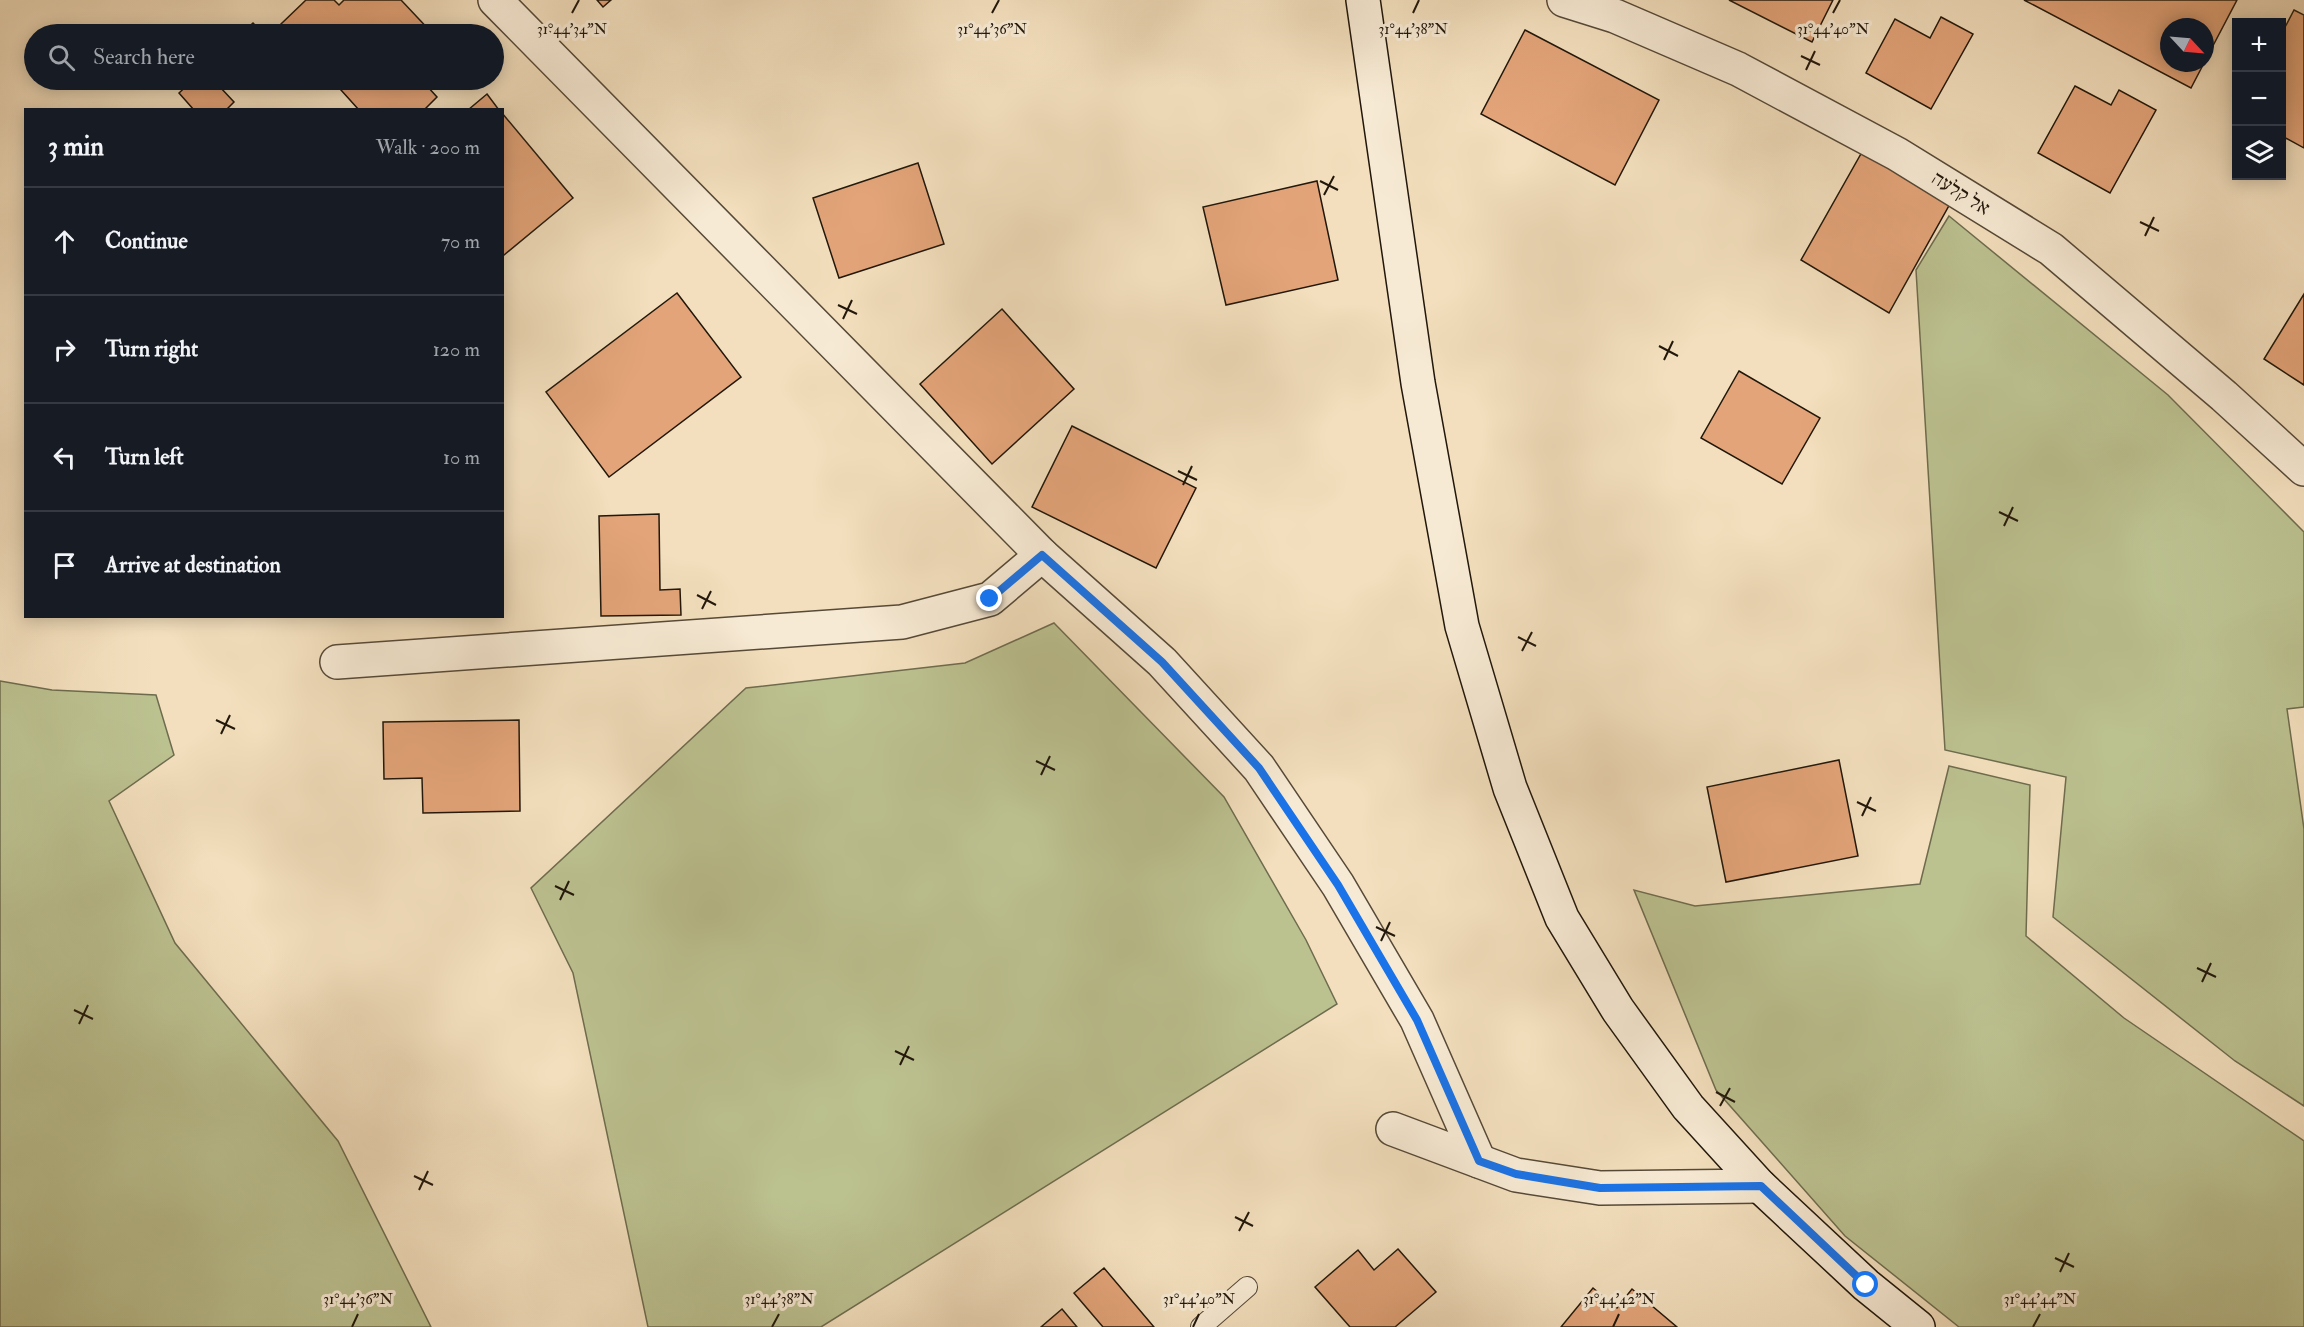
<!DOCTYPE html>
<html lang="en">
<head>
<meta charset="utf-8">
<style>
	body { margin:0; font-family:"IM FELL Double Pica","Frank Ruhl Libre",serif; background:#20242c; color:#f1f3f6 }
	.controls { position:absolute; right:18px; top:18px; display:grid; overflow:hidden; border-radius:0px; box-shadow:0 3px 15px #0003 }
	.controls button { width:54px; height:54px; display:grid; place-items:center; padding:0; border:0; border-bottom:2px solid #363941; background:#171b24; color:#f1f3f6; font:30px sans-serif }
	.compass { position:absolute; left:2160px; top:18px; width:54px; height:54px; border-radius:50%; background:#171b24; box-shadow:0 3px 15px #0003; rotate:116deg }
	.stop { position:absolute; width:18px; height:18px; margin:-14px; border:4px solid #1a73e8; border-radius:50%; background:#fff }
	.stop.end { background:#1a73e8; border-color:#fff; box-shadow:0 2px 6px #0008 }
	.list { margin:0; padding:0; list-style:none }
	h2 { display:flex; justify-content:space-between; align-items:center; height:78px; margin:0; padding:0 24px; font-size:26px }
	h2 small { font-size:20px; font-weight:400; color:#9ea1a6 }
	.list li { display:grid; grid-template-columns:39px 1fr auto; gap:18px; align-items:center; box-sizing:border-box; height:108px; padding:0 24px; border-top:2px solid #363941 }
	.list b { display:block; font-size:22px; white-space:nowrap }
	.list em { font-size:20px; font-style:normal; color:#9ea1a6 }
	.icon { flex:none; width:33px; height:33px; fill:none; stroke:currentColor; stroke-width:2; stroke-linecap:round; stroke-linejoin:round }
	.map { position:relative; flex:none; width:2304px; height:1327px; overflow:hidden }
	.search { position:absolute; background:#171b24; box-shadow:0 3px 15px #0003; left:24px; top:24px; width:480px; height:66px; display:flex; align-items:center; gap:15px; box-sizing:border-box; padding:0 21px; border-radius:33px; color:#9ea1a6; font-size:22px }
	.panel { position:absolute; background:#171b24; box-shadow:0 3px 15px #0003; left:24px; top:108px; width:480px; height:510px; border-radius:0px }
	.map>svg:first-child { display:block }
	.green { fill:#bcc190; stroke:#6e6c4e; stroke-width:1.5 }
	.building { fill:#e3a479; stroke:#21170b; stroke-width:1.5 }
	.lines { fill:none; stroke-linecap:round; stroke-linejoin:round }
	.lane-casing { stroke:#564938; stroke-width:22 }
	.street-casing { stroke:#564938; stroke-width:36 }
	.secondary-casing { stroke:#21170b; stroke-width:36 }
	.lane { stroke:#f7ead4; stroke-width:20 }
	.street { stroke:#f7ead4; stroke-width:33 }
	.secondary { stroke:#f7ead4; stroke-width:33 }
	.route { stroke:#1a73e8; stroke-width:8 }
	.ticks { fill:none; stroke:#21170b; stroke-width:2 }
	.labels { text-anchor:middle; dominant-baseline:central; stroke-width:6; stroke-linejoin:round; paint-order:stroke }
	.street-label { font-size:20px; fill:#21170b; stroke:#f7ead4 }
	.ticks-label { font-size:15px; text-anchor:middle; fill:#21170b; stroke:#f7ead4; stroke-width:6; stroke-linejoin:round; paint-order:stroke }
</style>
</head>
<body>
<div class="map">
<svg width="2304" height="1327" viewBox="0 0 2304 1327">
	<rect width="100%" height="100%" fill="#f3dfbd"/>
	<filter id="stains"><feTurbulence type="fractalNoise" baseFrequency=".00333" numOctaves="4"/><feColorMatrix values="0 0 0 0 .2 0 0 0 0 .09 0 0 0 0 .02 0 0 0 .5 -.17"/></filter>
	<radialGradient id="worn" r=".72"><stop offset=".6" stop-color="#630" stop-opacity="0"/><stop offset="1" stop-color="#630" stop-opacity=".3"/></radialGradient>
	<g class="green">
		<path d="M1949,216l219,179 136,137v175l-17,2 17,120v277l-69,-45 -182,-144 13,-140 -121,-27 -29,-480z"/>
		<path d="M1054,623l170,174 82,143 31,64 -516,323h-173l-75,-354 -42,-85 215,-200 219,-25z"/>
		<path d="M0,681l52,9 104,5 18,60 -65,46 66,142 163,198 93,186h-431z"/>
		<path d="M1949,766l81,19 -4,151 98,82 180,123v186h-345l-114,-91 -129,-146 -82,-200 61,16 225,-22z"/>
	</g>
	<g class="building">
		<path d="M306,0h28l5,5 5,-5h57l32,34h-142l-10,-10z"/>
		<path d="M597,0h14l-8,7z"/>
		<path d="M1729,0h104l-21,42z"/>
		<path d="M2024,0h213l-32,61v-34h-36v36h35l-13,25z"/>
		<path d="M2294,10l10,5v133l-22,-12v-103z"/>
		<path d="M1941,17l32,17 -42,75 -65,-36 29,-54 35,19z"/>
		<path d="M253,23l11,11h-23z"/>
		<path d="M1525,30l134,70 -44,85 -134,-71z"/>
		<path d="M193,80h35l-8,7 14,15 -8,8h-32l-15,-17z"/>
		<path d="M259,80h15l-8,8z"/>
		<path d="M332,80h101l-6,6 10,11 -13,13h-65z"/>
		<path d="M2075,86l36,19 8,-15 37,20 -46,83 -72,-40z"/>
		<path d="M487,94l12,16h-31z"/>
		<path d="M502,113l71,85 -69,57 -2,-2z"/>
		<path d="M1862,152l89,50 -62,111 -88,-53z"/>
		<path d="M918,163l26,81 -105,34 -26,-80z"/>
		<path d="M1317,181l21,99 -112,25 -23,-98z"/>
		<path d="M677,293l64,84 -132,100 -63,-85z"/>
		<path d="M2304,294v91l-40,-26z"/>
		<path d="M1002,309l72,80 -82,75 -72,-80z"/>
		<path d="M1739,371l81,47 -38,66 -81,-46z"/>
		<path d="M1072,426l124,62 -40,80 -124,-61z"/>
		<path d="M659,514l1,76 20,-1 1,26 -80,1 -2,-100z"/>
		<path d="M519,720l1,91 -97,2 -1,-35 -38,1 -1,-57z"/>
		<path d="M1839,760l19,96 -132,26 -19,-95z"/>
		<path d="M1398,1249l38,43 -41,35h-45l-35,-40 43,-37 16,20z"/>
		<path d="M1104,1268l50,59h-51l-29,-34z"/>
		<path d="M1593,1288l24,20 15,-19 45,38h-116z"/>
		<path d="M1062,1309l15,18h-36z"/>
	</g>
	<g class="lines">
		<g class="lane-casing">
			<path id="lane" d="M1201,1327l46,-40"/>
		</g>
		<g class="street-casing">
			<g id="street">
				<path d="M495,0l547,555 120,107 97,106 79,117 79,135 62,141"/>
				<path d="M1564,0l51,16 123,53 159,85 154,95 173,147 80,73"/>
				<path d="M337,662l565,-40 88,-23 52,-44"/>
				<path d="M1393,1129l123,46 84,13 160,-2"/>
			</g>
		</g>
		<g class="secondary-casing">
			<path id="secondary" d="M1363,0l55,383 44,243 48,162 52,130 56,92 70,97 72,79 106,99 52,42"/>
		</g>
		<use href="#lane" class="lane"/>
		<use href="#street" class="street"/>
		<use href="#secondary" class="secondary"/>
	</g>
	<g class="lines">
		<path class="route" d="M990,599l52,-44 120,107 97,106 79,117 79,135 62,141 37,13 84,14 161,-2 105,99"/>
	</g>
	<path class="ticks" d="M572,13l7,-13M992,13l7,-13M1413,13l6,-13M1833,13l7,-13M1801,56l19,9M1806,70l9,-19M1320,181l18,9M1324,195l10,-19M2140,222l19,9M2145,236l9,-19M838,305l19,9M843,319l9,-19M1659,346l19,10M1664,360l9,-19M1178,471l19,9M1183,485l9,-19M1999,512l19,9M2004,526l9,-19M697,595l19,10M702,609l9,-18M1518,637l18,9M1522,651l10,-19M216,720l19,9M221,734l9,-19M1036,761l19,9M1041,775l9,-19M1857,802l19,9M1862,816l9,-19M555,886l19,9M560,900l9,-19M1376,927l19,9M1381,941l9,-19M2197,968l19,9M2202,982l9,-19M74,1010l19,9M79,1024l9,-19M895,1051l19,9M900,1065l9,-19M1716,1092l19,10M1720,1106l10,-18M414,1176l19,9M419,1190l9,-19M1235,1217l18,9M1239,1231l10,-19M2055,1258l19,9M2060,1272l9,-19M352,1327l6,-13M772,1327l7,-13M1193,1327l6,-13M1613,1327l6,-13M2033,1327l7,-13"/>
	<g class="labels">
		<g class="street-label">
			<text transform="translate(1961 193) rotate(32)">אל קלעה</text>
		</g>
	</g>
	<g class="ticks-label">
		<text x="572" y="34">31°44'34"N</text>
		<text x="992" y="34">31°44'36"N</text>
		<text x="1413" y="34">31°44'38"N</text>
		<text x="1833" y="34">31°44'40"N</text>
		<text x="358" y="1304">31°44'36"N</text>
		<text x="779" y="1304">31°44'38"N</text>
		<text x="1199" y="1304">31°44'40"N</text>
		<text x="1619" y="1304">31°44'42"N</text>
		<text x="2040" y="1304">31°44'44"N</text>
	</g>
	<rect width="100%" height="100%" filter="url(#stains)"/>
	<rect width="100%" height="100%" fill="url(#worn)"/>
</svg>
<div class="controls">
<button>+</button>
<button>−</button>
<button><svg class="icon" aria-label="layers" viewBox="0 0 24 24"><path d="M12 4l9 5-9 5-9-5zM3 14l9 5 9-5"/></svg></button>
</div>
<svg class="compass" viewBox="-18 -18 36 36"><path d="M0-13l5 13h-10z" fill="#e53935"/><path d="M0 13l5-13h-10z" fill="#9ea1a6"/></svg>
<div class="stop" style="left:1866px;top:1285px"></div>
<div class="stop end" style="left:990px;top:599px"></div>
<div class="search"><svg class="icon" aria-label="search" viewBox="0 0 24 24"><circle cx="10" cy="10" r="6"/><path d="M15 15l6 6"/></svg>Search here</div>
<section class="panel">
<h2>3 min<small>Walk · 200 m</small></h2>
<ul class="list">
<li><svg class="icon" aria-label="ahead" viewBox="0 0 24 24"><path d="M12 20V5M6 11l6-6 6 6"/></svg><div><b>Continue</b></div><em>70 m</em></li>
<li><svg class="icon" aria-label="right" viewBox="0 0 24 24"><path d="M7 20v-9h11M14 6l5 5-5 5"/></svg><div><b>Turn right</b></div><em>120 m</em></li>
<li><svg class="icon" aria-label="left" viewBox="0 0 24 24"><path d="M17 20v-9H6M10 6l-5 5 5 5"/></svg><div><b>Turn left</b></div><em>10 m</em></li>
<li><svg class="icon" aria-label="arrive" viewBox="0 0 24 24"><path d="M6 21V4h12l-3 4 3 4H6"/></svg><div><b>Arrive at destination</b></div></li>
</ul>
</section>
</div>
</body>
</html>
